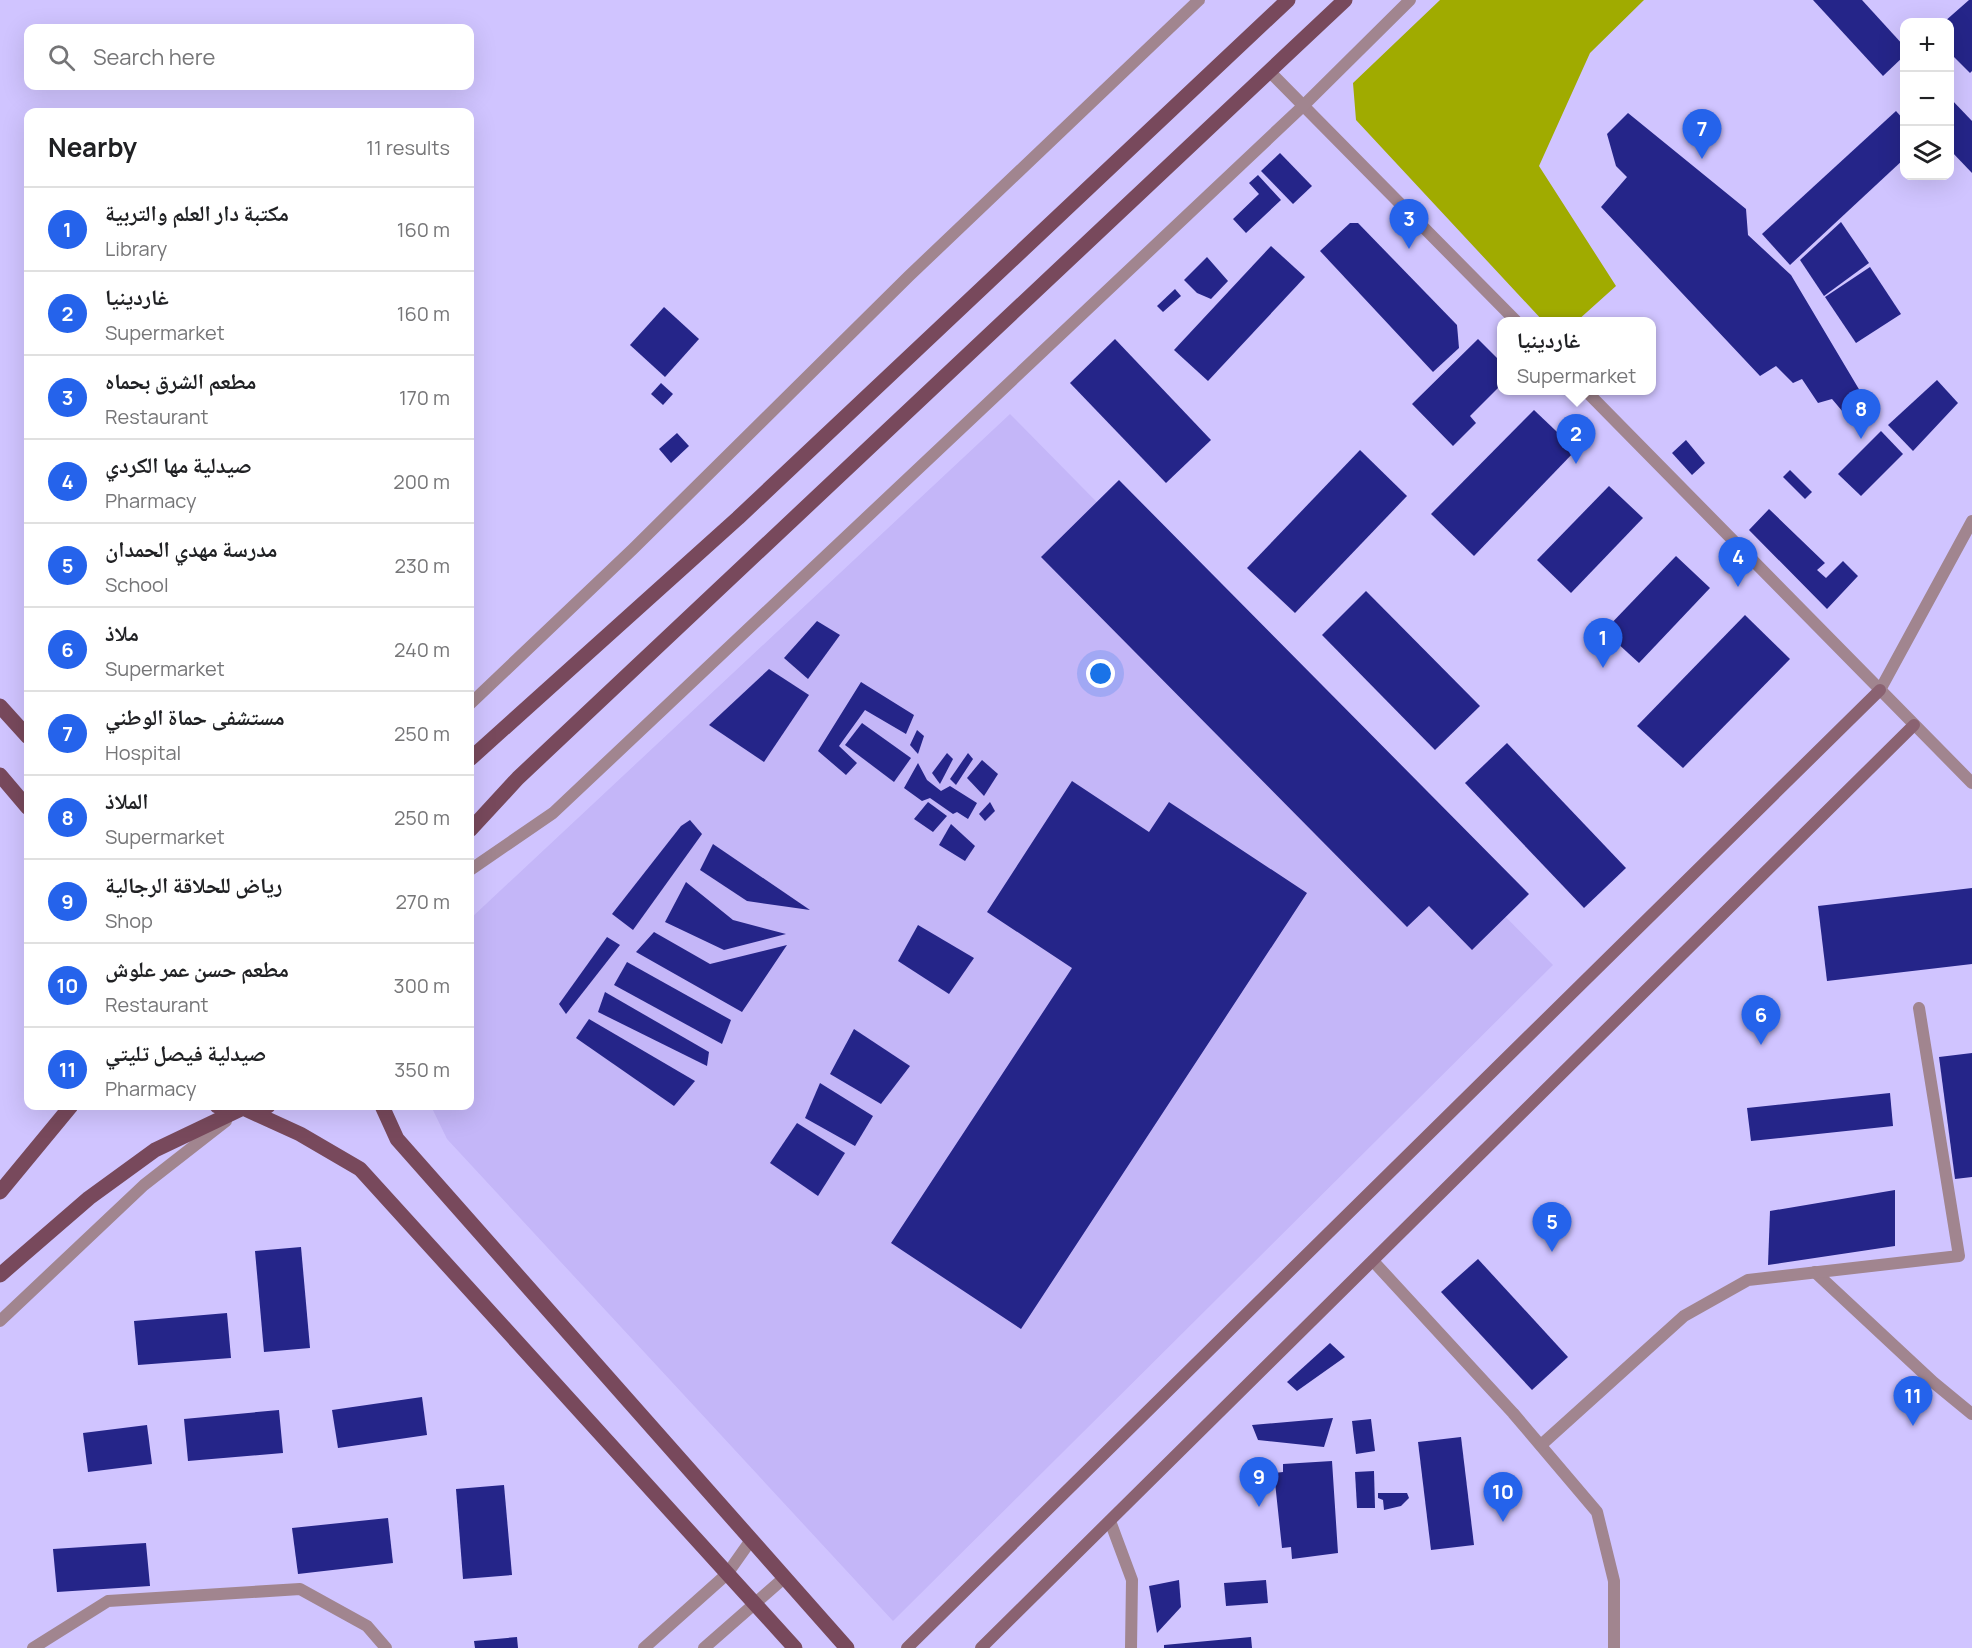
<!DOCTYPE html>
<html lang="en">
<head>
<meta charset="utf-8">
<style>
	body { margin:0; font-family:Manrope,"Noto Naskh Arabic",sans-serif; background:#f2f2f2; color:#202124 }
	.controls { position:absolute; right:18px; top:18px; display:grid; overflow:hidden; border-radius:12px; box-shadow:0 6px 24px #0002 }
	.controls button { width:54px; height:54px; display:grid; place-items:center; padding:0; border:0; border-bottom:2px solid #e0e0e0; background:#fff; color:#202124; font:30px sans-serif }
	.you { position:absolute; left:1101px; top:674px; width:21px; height:21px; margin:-15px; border:4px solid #fff; border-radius:50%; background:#1a73e8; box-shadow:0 0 0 9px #1a73e833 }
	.badge { display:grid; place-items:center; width:39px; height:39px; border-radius:50%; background:#2563eb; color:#fff; font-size:20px; font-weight:700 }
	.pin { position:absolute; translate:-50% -50px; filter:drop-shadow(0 2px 3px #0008) }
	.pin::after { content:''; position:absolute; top:32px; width:21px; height:18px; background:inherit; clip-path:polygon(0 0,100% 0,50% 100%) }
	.popup { position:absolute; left:1497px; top:317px; width:159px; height:78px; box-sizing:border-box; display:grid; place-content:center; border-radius:12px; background:#fff; filter:drop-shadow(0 2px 4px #0005); font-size:20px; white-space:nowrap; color:#757577 }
	.popup b { font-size:22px; color:#202124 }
	.popup::after { content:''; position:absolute; left:50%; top:100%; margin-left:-12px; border:12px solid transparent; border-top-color:#fff }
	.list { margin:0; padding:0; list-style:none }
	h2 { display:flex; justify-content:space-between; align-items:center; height:78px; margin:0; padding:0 24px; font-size:26px }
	h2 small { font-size:20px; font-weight:400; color:#757577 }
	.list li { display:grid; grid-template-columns:39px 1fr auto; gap:18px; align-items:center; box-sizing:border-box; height:84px; padding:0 24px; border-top:2px solid #e0e0e0 }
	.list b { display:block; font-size:22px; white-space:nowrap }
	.list p { margin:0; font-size:20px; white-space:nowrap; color:#757577 }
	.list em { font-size:20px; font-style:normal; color:#757577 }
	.icon { flex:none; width:33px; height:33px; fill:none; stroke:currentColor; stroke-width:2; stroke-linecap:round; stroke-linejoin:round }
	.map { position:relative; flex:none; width:1972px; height:1648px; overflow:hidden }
	.search { position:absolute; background:#fff; box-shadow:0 6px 24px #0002; left:24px; top:24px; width:450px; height:66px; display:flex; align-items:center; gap:15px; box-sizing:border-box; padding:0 21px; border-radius:12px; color:#757577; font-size:22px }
	.panel { position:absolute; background:#fff; box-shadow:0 6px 24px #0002; left:24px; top:108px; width:450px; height:1002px; border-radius:12px }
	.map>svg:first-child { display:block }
	.built { fill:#c4b6f8 }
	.forest { fill:#a0ab00 }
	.building { fill:#252589 }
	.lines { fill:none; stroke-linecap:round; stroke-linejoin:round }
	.street { stroke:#a1858f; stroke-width:12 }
	.secondary { stroke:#8a6271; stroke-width:12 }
	.primary { stroke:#78495c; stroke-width:15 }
</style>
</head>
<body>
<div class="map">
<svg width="1972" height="1648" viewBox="0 0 1972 1648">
	<rect width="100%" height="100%" fill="#d0c4ff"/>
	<path class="built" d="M1010,414l543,551 -660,656 -446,-482 -16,-33h39v-187z"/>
	<path class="forest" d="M1440,0h204l-54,53 -51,113 77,120 -39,35h-34l-187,-201 -3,-37z"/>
	<g class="building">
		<path d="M1813,0h49l42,46v10l-21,20z"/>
		<path d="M1969,0h3v71l-2,2 -20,-20v-31h-6z"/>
		<path d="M1950,98l22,23v52l-22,-23z"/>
		<path d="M1896,111l8,9v39l-114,106 -28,-31z"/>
		<path d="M1628,113l118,96 2,26 43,40 72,121 -20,16 -11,-13 -14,4 -16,-24 -9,4 -17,-17 -16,10 -159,-169 26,-30 -11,-11 -9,-32z"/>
		<path d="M1280,153l32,33 -19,18 -32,-33z"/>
		<path d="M1258,175l23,25 -35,33 -13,-14 26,-25 -10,-11z"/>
		<path d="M1841,222l28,41 -45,33 -24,-36z"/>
		<path d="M1350,223h8l99,102 2,23 -26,24 -113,-121z"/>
		<path d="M1271,246l34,31 -97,104 -34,-31z"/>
		<path d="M1207,257l21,24 -17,18 -14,-6 -13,-13z"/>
		<path d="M1870,267l31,47 -45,29 -31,-46z"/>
		<path d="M1175,289l6,7 -18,16 -6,-6z"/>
		<path d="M664,307l35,32 -34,38 -35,-32z"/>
		<path d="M1115,339l96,101 -45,43 -96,-100z"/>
		<path d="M1478,339l23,23v23l-31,31 6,7 -23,23 -41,-42z"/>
		<path d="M1937,380l21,23 -45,48 -25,-26z"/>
		<path d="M661,383l12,11 -10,11 -12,-11z"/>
		<path d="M1534,410l42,40 -102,106 -43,-42z"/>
		<path d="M1881,431l22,23 -42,42 -23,-22z"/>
		<path d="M677,433l12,13 -18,17 -12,-14z"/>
		<path d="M1686,440l19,23 -13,12 -20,-22z"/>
		<path d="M1360,450l47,46 -112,117 -48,-45z"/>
		<path d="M1790,470l22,22 -7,7 -22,-22z"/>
		<path d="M1119,480l410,414 -57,56 -43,-44 -22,21 -366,-370z"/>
		<path d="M1609,486l34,32 -72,75 -34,-33z"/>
		<path d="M1769,509l56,54 -8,7 9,8 17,-17 15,15 -31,33 -78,-79z"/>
		<path d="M1676,556l34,32 -71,75 -35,-32z"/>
		<path d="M1366,591l114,115 -45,44 -113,-115z"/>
		<path d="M1745,615l45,44 -107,109 -46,-42z"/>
		<path d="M817,621l23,14 -32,44 -24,-21z"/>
		<path d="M769,669l40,26 -45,67 -55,-37z"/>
		<path d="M861,682l53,33 -8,19 -41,-24 -26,36 18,17 -11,12 -28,-24z"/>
		<path d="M862,723l49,35 -17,24 -49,-37z"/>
		<path d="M917,730l7,6 -6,18 -8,-9z"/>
		<path d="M1507,743l119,125 -42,40 -119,-125z"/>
		<path d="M947,753l6,6 -13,25 -8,-11z"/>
		<path d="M968,753l5,6 -17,26 -6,-6z"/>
		<path d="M982,760l16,14 -14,22 -17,-18z"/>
		<path d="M918,763l9,17 14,11 9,-5 27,17 -9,16 -11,-7 -4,2 -23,-16 -8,3 -18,-13z"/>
		<path d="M1072,781l77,51 20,-30 138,91 -286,436 -130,-86 181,-275 -85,-56z"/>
		<path d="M928,802l19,14 -14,16 -19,-13z"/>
		<path d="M990,802l5,9 -10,10 -6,-7z"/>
		<path d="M690,820l12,14 -69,96 -21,-16 69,-88z"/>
		<path d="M951,824l24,22 -10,15 -26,-16z"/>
		<path d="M713,844l97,66 -63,-9 -47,-31z"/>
		<path d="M686,882l47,38 53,14 -62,16 -59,-28z"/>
		<path d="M1972,888v76l-145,17 -9,-75z"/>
		<path d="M918,925l56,33 -25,36 -51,-33z"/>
		<path d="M654,932l56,32 77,-19 -45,67 -106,-60z"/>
		<path d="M607,937l13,8 -54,69 -7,-10z"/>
		<path d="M627,962l104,58 -9,24 -108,-59z"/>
		<path d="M605,992l104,60 -2,14 -109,-54z"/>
		<path d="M589,1019l106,62 -21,25 -98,-68z"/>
		<path d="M854,1029l56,37 -29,38 -51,-30z"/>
		<path d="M1972,1053v124l-17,2 -16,-122z"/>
		<path d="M820,1083l53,33 -18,30 -50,-28z"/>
		<path d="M1890,1093l3,33 -142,15 -4,-33z"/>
		<path d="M797,1123l48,30 -27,43 -48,-33z"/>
		<path d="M1895,1190v56l-127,19 2,-54z"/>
		<path d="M301,1247l9,101 -46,4 -9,-101z"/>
		<path d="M1478,1259l90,98 -36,33 -91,-98z"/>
		<path d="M227,1313l4,45 -93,7 -4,-44z"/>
		<path d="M1330,1343l15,14 -48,34 -10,-9z"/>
		<path d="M422,1397l5,38 -89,13 -6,-38z"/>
		<path d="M279,1410l4,43 -95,8 -4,-42z"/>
		<path d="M1333,1418l-9,29 -66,-7 -6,-15z"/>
		<path d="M1371,1419l4,32 -19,3 -4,-33z"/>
		<path d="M147,1425l5,39 -64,8 -5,-39z"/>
		<path d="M1461,1437l13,108 -43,5 -13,-108z"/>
		<path d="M1332,1461l6,92 -46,6 -1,-12 -9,1 -8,-75 9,-1v-8z"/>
		<path d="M1374,1471l1,37h-18l-2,-36z"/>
		<path d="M504,1485l8,90 -49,4 -7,-90z"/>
		<path d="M1378,1493h29l2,5 -8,8 -17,4 -1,-10 -5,-2z"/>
		<path d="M388,1518l5,45 -95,11 -6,-46z"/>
		<path d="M146,1543l4,43 -93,6 -4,-43z"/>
		<path d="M1179,1580l2,27 -24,26 -8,-47z"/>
		<path d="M1266,1580l2,23 -42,3 -2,-23z"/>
		<path d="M517,1637l1,11h-43l-1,-7z"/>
		<path d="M1251,1637l1,11h-88v-3z"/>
	</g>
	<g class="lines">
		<g class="street">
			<path d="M1270,72l247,250"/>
			<path d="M1585,390l387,393"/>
			<path d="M1880,690l92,-169"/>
			<path d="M470,704l163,-155 276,-273 290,-276"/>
			<path d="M470,870l83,-57 750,-707 107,-106"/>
			<path d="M1373,1261l140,152 84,99 17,69v67"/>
			<path d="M1815,1272l118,110 39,32"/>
			<path d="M0,1321l144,-136 82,-64"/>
			<path d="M1541,1445l143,-129 64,-36 211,-24 -40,-248"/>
			<path d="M1110,1521l22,59 -1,68"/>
			<path d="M33,1648l75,-47 192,-12 67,37 19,22"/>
			<path d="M644,1648l83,-74 24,-34"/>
			<path d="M704,1648l80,-70"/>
		</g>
		<g class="secondary">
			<path d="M907,1648l973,-958"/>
			<path d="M981,1648l933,-923"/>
		</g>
		<g class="primary">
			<path d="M0,706l28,31"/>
			<path d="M470,759l268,-241 550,-518"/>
			<path d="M0,775l28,33"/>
			<path d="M470,830l48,-52 827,-778"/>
			<path d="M217,1106l11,3 40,-3"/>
			<path d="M382,1106l15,33 450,509"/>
			<path d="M0,1192l71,-86"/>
			<path d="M0,1275l89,-77 66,-48 88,-42 57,26 60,35 435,479"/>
		</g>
	</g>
</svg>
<div class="controls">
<button>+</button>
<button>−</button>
<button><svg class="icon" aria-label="layers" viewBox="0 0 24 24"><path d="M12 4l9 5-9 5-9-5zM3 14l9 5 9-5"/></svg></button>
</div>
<div class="you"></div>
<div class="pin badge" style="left:1603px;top:668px">1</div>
<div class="pin badge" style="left:1576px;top:464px">2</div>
<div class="popup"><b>غاردينيا</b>Supermarket</div>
<div class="pin badge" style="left:1409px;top:249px">3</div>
<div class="pin badge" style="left:1738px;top:587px">4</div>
<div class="pin badge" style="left:1552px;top:1252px">5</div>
<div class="pin badge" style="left:1761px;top:1045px">6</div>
<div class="pin badge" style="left:1702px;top:159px">7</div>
<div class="pin badge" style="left:1861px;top:439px">8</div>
<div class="pin badge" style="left:1259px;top:1507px">9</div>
<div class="pin badge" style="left:1503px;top:1522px">10</div>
<div class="pin badge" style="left:1913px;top:1426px">11</div>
<div class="search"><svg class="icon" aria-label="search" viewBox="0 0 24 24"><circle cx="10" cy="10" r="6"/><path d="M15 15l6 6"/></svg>Search here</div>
<section class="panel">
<h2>Nearby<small>11 results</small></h2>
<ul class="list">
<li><span class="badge">1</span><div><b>مكتبة دار العلم والتربية</b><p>Library</p></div><em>160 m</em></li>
<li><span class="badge">2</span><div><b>غاردينيا</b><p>Supermarket</p></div><em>160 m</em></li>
<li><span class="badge">3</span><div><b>مطعم الشرق بحماه</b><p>Restaurant</p></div><em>170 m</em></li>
<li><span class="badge">4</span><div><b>صيدلية مها الكردي</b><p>Pharmacy</p></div><em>200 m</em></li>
<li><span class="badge">5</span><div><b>مدرسة مهدي الحمدان</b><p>School</p></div><em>230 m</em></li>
<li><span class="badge">6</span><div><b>ملاذ</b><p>Supermarket</p></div><em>240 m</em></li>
<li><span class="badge">7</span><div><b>مستشفى حماة الوطني</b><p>Hospital</p></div><em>250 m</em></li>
<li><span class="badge">8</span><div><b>الملاذ</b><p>Supermarket</p></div><em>250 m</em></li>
<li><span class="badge">9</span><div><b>رياض للحلاقة الرجالية</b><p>Shop</p></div><em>270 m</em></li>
<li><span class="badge">10</span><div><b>مطعم حسن عمر علوش</b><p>Restaurant</p></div><em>300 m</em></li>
<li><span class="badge">11</span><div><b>صيدلية فيصل تليتي</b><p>Pharmacy</p></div><em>350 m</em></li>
</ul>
</section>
</div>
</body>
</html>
